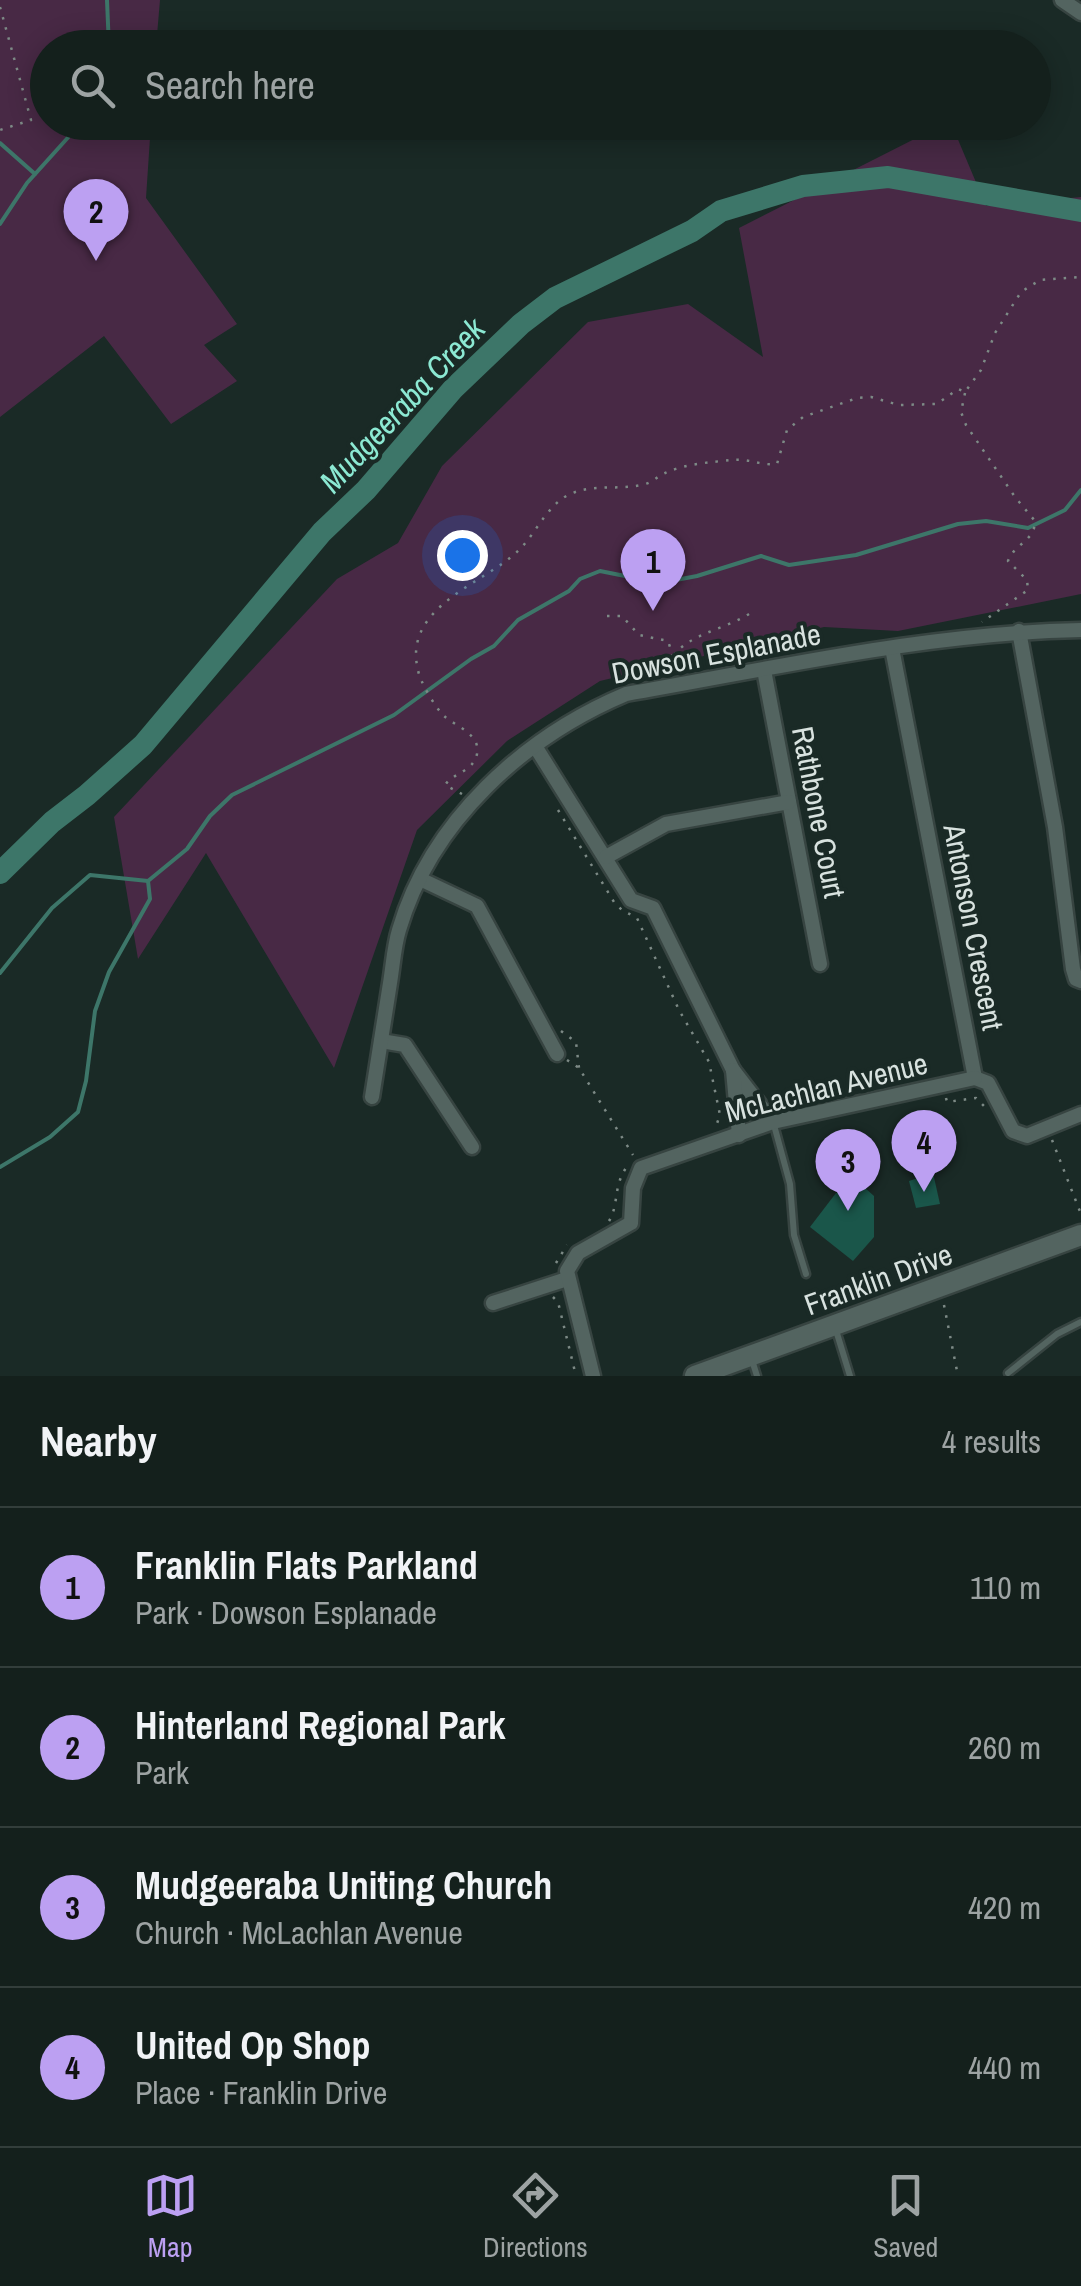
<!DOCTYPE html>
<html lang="en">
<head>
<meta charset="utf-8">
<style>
	body { margin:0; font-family:"Archivo Narrow",sans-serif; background:#212d29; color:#f1f3f6 }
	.you { position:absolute; left:462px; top:555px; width:35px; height:35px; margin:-25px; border:8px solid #fff; border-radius:50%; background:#1a73e8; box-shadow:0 0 0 15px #1a73e833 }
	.badge { display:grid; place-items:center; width:65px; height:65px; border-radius:50%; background:#bca0f2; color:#111; font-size:32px; font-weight:700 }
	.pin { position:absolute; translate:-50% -82px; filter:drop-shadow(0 2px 5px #0008) }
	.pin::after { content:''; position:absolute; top:52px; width:35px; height:30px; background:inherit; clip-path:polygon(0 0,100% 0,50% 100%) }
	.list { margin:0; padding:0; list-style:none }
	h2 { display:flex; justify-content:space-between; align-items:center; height:130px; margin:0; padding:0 40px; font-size:42px }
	h2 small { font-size:32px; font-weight:400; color:#9da3a3 }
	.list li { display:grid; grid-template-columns:65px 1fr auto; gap:30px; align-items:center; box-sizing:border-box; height:160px; padding:0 40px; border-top:2px solid #333e3b }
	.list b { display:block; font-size:38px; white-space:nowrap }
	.list p { margin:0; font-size:32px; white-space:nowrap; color:#9da3a3 }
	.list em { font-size:32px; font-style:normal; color:#9da3a3 }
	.icon { flex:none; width:55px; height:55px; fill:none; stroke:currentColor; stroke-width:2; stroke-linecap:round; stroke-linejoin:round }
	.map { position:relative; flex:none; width:1081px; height:1376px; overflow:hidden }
	.search { position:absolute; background:#14201c; box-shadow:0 5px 25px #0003; left:30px; right:30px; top:30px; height:110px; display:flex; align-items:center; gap:25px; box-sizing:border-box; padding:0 35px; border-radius:55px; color:#9da3a3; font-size:38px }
	.sheet { height:770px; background:#14201c }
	nav { display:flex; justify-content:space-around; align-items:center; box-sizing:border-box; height:140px; border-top:2px solid #333e3b; background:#14201c; font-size:28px; color:#9da3a3 }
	nav a { display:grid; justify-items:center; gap:5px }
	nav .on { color:#bca0f2 }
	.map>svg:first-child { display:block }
	.green { fill:#482945 }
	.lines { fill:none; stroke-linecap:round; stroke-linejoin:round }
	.stream { stroke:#3d7669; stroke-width:4 }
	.river { stroke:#3d7669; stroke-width:22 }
	.building { fill:#1a564a }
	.service-casing { stroke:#374441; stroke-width:11 }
	.minor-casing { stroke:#374441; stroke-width:19 }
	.secondary-casing { stroke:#374441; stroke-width:25 }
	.path { stroke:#7d8a86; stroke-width:2.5; stroke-dasharray:2.5 8; stroke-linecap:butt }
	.service { stroke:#536460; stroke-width:6 }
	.minor { stroke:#536460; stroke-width:14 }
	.secondary { stroke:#536460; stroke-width:20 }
	.labels { text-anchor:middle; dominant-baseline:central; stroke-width:8; stroke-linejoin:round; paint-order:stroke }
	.street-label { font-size:30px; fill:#d8e2df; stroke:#1a2a26 }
	.water-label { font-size:32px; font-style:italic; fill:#8ce9d3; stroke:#1a2a26 }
</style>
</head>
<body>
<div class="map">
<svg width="1081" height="1376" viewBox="0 0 1081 1376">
	<rect width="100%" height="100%" fill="#1a2a26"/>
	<g class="green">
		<path d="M0,0h160l-4,47 -108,1v74l103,1 -5,75 91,126 -33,21 33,36 -66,43 -67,-88 -104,81z"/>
		<path d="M946,123h5l35,83 95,-9v397l-183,37 -74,-4 -224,54 -93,60 -90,89 -83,238 -128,-215 -68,106 -24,-142 223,-238 61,-36 44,-77 146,-144 100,-18 75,53 -24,-129z"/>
	</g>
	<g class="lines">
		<g class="stream">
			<path d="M107,0l2,48"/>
			<path d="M0,143l35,31"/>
			<path d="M0,224l27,-41 55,-61"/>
			<path d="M0,973l52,-65 38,-33 58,6 39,-32 23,-33 22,-21 162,-80 77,-56 23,-13 24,-26 51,-29 11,-12 20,-8 60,12 37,-7 64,-20 28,9 67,-10 102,-31 28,-3 42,7 37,-18 16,-20"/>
			<path d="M0,1167l50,-30 28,-25 8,-31 9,-70 14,-39 41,-73 -2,-18"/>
		</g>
		<path class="river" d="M0,873l52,-51 35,-27 56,-50 179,-213 44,-42 87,-101 68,-65 34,-26 137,-67 29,-20 82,-25 85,-9 193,34"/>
	</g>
	<g class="building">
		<path d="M933,1173l7,31 -24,4 -7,-27z"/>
		<path d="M865,1188l9,8v41l-21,24 -43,-34 26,-34z"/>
	</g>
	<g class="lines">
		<g class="service-casing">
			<g id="service">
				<path d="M774,1125l16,59 4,51 12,39"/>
				<path d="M835,1327l15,49"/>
				<path d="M751,1357l6,19"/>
				<path d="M1008,1373l49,-39 24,-12"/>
			</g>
		</g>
		<g class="minor-casing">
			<g id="minor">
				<path d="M1062,0l19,13"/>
				<path d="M1019,631l36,196 18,142 3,10 5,2"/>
				<path d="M892,648l83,430"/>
				<path d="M764,670l56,294"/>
				<path d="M535,746l96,154 22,8 80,162 40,52"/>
				<path d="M606,857l60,-33 123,-22"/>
				<path d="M420,879l57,27 80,148"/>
				<path d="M381,1041l24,4 67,102"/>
				<path d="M733,1070l6,65"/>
				<path d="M975,1078l13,5 25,48 14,5 54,-22"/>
				<path d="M372,1097c6,-38 12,-76 18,-114 3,-18 4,-37 9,-53 32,-109 125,-193 227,-236 150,-26 302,-61 455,-64"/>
				<path d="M493,1303l74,-24"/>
				<path d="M593,1376l-26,-105 11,-18 53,-30 2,-35 8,-20 132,-46 202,-44"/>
			</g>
		</g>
		<g class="secondary-casing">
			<path id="secondary" d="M695,1376l386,-141"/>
		</g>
		<g class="path">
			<path d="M0,7l31,113 -31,10"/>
			<path d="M965,393l-4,19 5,13 49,72 20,24c0,20 -21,23 -27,40l19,19 1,10 -46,32"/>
			<path d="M607,616h15l17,19 29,6 5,15"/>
			<path d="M663,673c15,-39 55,-40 86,-59"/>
			<path d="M462,794l-17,-9c9,-13 28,-13 32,-31 4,-20 -22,-28 -33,-38 -9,-9 -24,-34 -26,-46 -16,-64 68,-87 101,-120 18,-18 28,-45 51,-56 26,-11 50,-3 75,-10 8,-2 13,-8 20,-11 19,-9 47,-11 67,-13 17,-2 29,6 45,4l10,-34 16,-13 54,-19 14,-1 28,8 38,-1 21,-15 7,3 16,-22 14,-37 26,-41 19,-12 41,-3"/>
			<path d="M558,810l56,92 8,8 15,8 42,92 30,52 11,53 -5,14"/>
			<path d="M561,1031l15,11 3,26"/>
			<path d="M567,1060l12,8 54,87"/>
			<path d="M946,1098l1,4 29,-4 9,9"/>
			<path d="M1052,1140l29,74"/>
			<path d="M609,1221c10,-16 4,-34 17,-53"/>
			<path d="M556,1263l11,-18"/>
			<path d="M553,1297l5,5 18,74"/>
			<path d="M944,1305l14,71"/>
		</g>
		<use href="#service" class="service"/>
		<use href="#minor" class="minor"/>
		<use href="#secondary" class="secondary"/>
	</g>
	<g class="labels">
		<g class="street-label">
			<text transform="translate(716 653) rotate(-11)">Dowson Esplanade</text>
			<text transform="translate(819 812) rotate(79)">Rathbone Court</text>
			<text transform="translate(974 927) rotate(79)">Antonson Crescent</text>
			<text transform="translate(826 1087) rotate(-14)">McLachlan Avenue</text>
			<text transform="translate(878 1279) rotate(-20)">Franklin Drive</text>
		</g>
		<g class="water-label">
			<text transform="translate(402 405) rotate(-47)">Mudgeeraba Creek</text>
		</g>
	</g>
</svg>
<div class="you"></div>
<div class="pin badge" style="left:653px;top:611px">1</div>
<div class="pin badge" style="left:96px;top:261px">2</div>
<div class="pin badge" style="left:848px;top:1211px">3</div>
<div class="pin badge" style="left:924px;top:1192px">4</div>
<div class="search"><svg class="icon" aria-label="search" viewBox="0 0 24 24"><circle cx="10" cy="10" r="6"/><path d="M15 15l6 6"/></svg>Search here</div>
</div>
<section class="sheet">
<h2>Nearby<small>4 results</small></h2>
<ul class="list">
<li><span class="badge">1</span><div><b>Franklin Flats Parkland</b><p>Park · Dowson Esplanade</p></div><em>110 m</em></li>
<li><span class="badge">2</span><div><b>Hinterland Regional Park</b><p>Park</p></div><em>260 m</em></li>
<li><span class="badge">3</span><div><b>Mudgeeraba Uniting Church</b><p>Church · McLachlan Avenue</p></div><em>420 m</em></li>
<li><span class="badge">4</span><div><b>United Op Shop</b><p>Place · Franklin Drive</p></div><em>440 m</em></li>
</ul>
</section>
<nav>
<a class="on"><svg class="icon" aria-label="map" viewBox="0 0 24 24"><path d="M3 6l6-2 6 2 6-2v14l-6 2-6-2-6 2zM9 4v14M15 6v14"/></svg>Map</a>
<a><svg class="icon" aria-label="directions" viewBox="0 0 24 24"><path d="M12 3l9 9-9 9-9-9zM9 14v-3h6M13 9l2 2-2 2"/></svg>Directions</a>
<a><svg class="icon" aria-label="saved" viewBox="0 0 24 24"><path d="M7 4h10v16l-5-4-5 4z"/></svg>Saved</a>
</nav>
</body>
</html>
